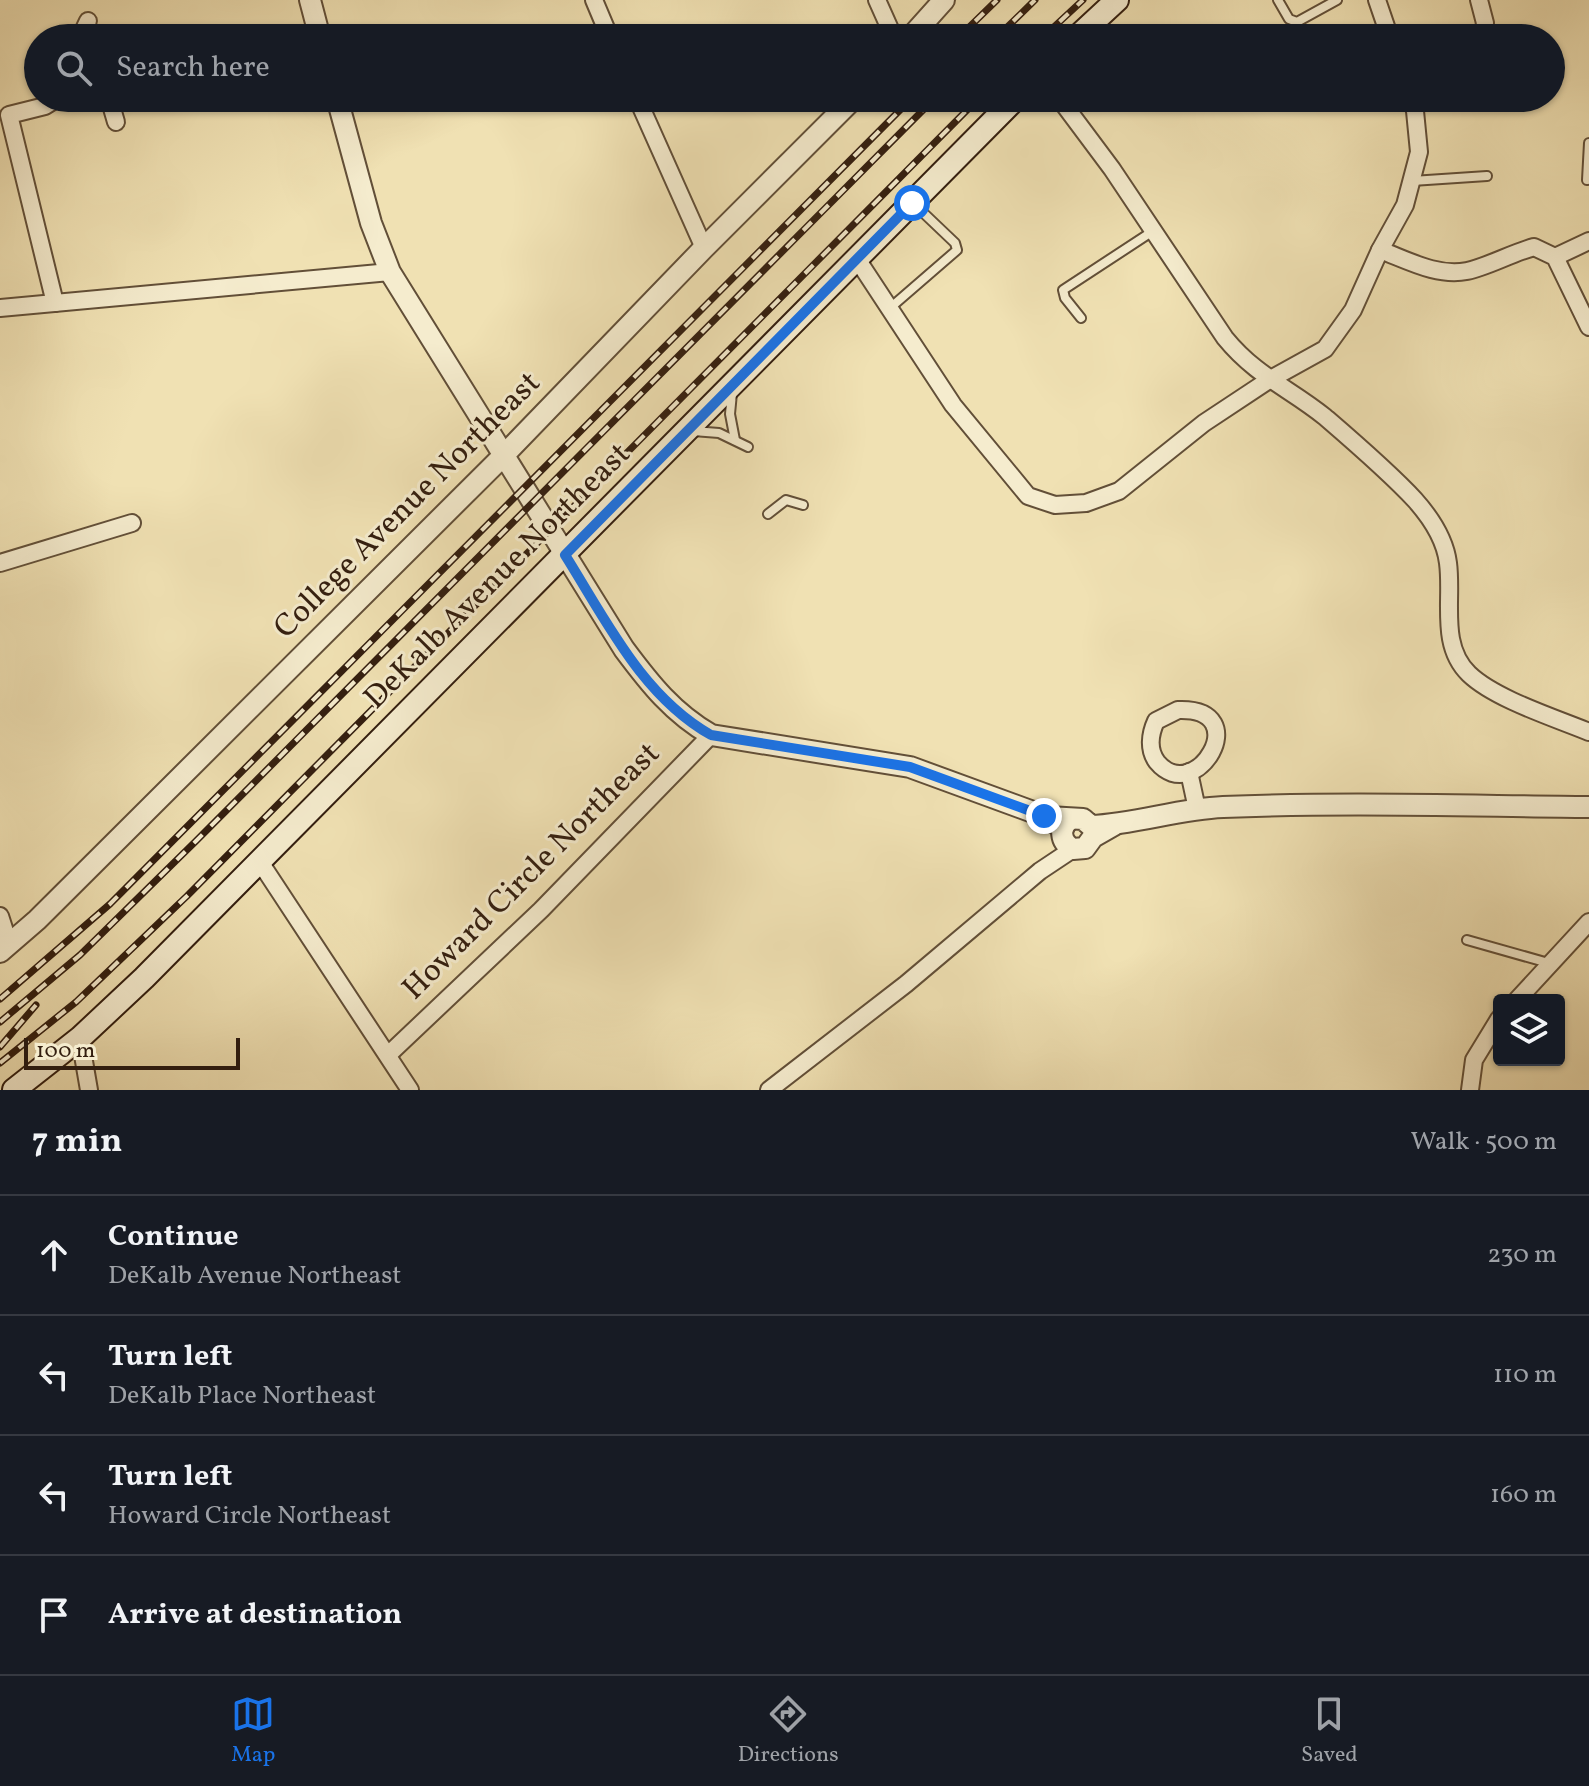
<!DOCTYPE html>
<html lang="en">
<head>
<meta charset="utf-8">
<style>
	body { margin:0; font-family:Vollkorn,serif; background:#242831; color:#f1f3f6 }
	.controls { position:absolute; right:24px; bottom:24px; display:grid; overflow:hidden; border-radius:8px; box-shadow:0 2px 6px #0004 }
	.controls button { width:72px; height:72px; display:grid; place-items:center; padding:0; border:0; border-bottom:2px solid #363941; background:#171b24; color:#f1f3f6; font:40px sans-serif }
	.scale { position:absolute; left:24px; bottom:20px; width:216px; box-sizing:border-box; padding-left:8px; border:4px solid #331e0f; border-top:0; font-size:22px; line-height:28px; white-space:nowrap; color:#331e0f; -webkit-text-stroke:6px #f5ecce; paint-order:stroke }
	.stop { position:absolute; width:24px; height:24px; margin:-18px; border:6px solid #1a73e8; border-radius:50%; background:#fff }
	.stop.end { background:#1a73e8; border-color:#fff; box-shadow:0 2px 8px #0008 }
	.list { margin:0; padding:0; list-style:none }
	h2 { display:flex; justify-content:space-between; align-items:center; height:104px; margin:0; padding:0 32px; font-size:34px }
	h2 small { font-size:26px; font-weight:400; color:#9ea1a6 }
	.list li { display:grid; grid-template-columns:52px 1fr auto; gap:24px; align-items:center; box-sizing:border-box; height:120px; padding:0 32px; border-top:2px solid #363941 }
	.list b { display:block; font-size:30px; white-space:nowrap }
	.list p { margin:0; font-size:26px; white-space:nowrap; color:#9ea1a6 }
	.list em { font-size:26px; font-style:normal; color:#9ea1a6 }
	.icon { flex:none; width:44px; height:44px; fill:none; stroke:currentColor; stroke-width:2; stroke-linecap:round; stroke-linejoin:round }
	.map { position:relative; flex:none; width:1589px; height:1090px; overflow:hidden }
	.search { position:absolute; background:#171b24; box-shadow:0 2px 6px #0004; left:24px; right:24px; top:24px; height:88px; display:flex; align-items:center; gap:20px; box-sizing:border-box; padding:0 28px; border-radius:44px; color:#9ea1a6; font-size:30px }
	.sheet { height:584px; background:#171b24 }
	nav { display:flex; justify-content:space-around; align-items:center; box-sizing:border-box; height:112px; border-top:2px solid #363941; background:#171b24; font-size:22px; color:#9ea1a6 }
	nav a { display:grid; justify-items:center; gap:4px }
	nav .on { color:#1a73e8 }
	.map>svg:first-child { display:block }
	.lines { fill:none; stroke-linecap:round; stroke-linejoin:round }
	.service-casing { stroke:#624f38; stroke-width:12 }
	.minor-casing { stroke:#624f38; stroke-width:20 }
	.tertiary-casing { stroke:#624f38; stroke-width:24 }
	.secondary-casing { stroke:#331e0f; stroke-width:26 }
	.service { stroke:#f5ecce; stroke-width:8 }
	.minor { stroke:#f5ecce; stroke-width:16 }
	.tertiary { stroke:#f5ecce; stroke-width:20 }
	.secondary { stroke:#f5ecce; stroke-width:22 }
	.rail-casing { stroke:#331e0f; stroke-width:7 }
	.rail { stroke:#f5ecce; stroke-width:4; stroke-dasharray:12; stroke-linecap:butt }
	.route { stroke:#1a73e8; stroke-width:10 }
	.labels { text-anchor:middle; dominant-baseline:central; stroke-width:6; stroke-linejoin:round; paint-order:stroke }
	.street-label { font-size:32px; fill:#331e0f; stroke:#f5ecce }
</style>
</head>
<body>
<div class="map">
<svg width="1589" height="1090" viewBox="0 0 1589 1090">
	<rect width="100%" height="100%" fill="#f0e1b3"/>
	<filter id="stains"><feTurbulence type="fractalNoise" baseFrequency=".0025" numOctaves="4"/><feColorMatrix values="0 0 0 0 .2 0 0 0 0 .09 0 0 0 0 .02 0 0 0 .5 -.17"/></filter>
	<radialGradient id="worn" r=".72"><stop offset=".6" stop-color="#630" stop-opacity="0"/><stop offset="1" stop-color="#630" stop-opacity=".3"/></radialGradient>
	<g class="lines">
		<g class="service-casing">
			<g id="service">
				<path d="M1278,0l11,19 8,3 40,-22"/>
				<path d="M1587,180l2,-37"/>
				<path d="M1412,181l75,-5"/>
				<path d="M890,308l67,-58 -2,-7 -42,-40"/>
				<path d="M1081,318l-16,-20 -2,-8 90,-59"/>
				<path d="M732,393l-2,21 5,26"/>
				<path d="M693,431l26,2 29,14"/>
				<path d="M768,514l18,-14 17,5"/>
				<path d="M1467,940l85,24"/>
			</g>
		</g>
		<g class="minor-casing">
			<g id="minor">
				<path d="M594,0l16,38"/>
				<path d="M877,0l17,38"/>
				<path d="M1377,0l13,38"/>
				<path d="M1479,0l6,23 -3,15"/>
				<path d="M80,38l8,-17"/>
				<path d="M109,98l7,24"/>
				<path d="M637,98l67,150"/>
				<path d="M1059,98l53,71 113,169c31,38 64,50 100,79 29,25 64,55 90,83 16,18 30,39 33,63 5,37 -9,82 21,111 26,25 86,44 120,58"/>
				<path d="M1380,250c27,10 57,27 87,21 20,-4 45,-18 67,-24l21,10 34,70"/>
				<path d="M1555,257l34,-16"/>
				<path d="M857,259l96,146 75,91 27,9 31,-2 33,-12 85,-68 65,-43 56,-31 28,-39 27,-60 25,-45 14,-53 -4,-41 -4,-13"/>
				<path d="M55,303l-46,-188 36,-9 13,-8"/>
				<path d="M0,308l390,-36"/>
				<path d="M0,563l132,-40"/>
				<path d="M1178,710c79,-3 17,98 -21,52 -9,-12 -7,-28 -1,-41z"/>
				<path d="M1189,772l8,37"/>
				<path d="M260,862l150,228"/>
				<path d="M0,916l9,28"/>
				<path d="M1517,1000l72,-78"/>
				<path d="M80,1038l9,52"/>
				<path d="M388,1055l153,-145 170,-175"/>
				<path d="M769,1090l137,-106 134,-113 33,-22"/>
				<path d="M1470,1090l4,-30 25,-41"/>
			</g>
		</g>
		<g class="tertiary-casing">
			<g id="tertiary">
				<path d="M310,0l10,38"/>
				<path d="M910,38l34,-38"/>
				<path d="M337,98l34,125 19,49 234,377c26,35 49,64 87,86l199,32 134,49 19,12"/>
				<path d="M1048,817l35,2 8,7c45,-2 87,-17 132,-19 122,-5 244,-1 366,0"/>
				<path d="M1071,819c-13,8 -11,23 2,30l12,-1 8,-11 21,-12"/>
				<path d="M0,952l37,-32 467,-465 200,-207 150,-150"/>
			</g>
		</g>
		<g class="secondary-casing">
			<g id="secondary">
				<path d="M1076,38l41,-38"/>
				<path d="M14,1090l66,-52 64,-60 872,-880"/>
			</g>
		</g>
		<use href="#service" class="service"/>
		<use href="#minor" class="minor"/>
		<use href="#tertiary" class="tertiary"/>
		<use href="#secondary" class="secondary"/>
		<g class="rail-casing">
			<g id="rail">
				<path d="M958,38l39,-38"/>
				<path d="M996,38l39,-38"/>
				<path d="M1042,38l41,-38"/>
				<path d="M0,999l110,-95 802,-806"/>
				<path d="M0,1022l80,-67 116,-114 739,-743"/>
				<path d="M0,1047l36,-42"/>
				<path d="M0,1063l76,-61 111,-106 792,-798"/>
			</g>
		</g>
		<use href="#rail" class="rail"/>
	</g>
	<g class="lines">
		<path class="route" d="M912,203l-347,352c41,65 77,141 146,180l199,32 134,49"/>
	</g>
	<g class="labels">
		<g class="street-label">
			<text transform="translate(408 506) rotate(-45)">College Avenue Northeast</text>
			<text transform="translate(498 577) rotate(-45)">DeKalb Avenue Northeast</text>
			<text transform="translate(532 872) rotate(-45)">Howard Circle Northeast</text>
		</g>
	</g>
	<rect width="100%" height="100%" filter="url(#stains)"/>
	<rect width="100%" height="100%" fill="url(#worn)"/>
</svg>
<div class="controls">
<button><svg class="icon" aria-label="layers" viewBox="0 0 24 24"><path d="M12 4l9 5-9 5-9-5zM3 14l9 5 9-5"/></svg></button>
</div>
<div class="scale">100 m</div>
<div class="stop" style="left:912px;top:203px"></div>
<div class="stop end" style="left:1044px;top:816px"></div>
<div class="search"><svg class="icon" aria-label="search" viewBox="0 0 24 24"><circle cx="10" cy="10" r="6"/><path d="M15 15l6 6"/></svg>Search here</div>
</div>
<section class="sheet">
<h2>7 min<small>Walk · 500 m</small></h2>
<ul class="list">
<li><svg class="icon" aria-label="ahead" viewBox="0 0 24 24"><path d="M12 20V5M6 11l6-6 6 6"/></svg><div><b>Continue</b><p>DeKalb Avenue Northeast</p></div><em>230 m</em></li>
<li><svg class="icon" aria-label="left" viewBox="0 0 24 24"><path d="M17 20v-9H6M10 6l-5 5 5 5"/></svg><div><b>Turn left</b><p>DeKalb Place Northeast</p></div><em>110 m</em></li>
<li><svg class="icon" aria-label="left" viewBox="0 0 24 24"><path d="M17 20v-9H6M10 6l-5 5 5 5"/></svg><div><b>Turn left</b><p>Howard Circle Northeast</p></div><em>160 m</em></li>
<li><svg class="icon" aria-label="arrive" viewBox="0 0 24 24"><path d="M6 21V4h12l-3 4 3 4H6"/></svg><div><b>Arrive at destination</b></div></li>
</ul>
</section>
<nav>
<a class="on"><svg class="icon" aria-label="map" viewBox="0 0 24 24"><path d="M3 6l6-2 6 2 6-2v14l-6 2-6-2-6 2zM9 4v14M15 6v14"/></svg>Map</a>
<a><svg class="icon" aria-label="directions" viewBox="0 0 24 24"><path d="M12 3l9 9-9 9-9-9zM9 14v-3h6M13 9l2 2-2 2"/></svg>Directions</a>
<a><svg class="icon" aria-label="saved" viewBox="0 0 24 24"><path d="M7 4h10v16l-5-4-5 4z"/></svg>Saved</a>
</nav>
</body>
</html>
